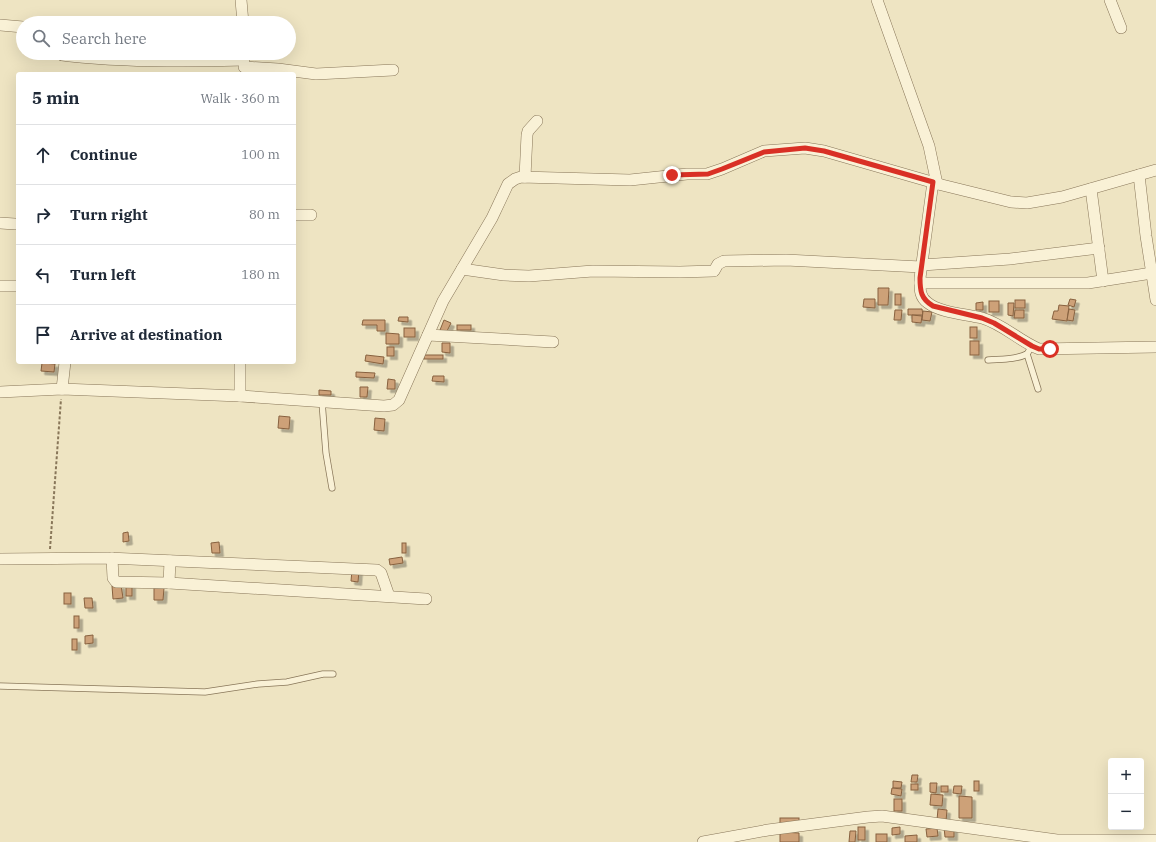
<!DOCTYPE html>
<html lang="en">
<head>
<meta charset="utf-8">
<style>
	body { margin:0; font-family:"IBM Plex Serif",serif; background:#f6f6f7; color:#1f2937 }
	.controls { position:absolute; right:12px; bottom:12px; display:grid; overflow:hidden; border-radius:4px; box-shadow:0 4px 16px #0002 }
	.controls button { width:36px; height:36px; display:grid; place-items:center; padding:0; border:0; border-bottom:1px solid #e0e1e3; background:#fff; color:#1f2937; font:20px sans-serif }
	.stop { position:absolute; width:12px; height:12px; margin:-9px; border:3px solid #d93025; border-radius:50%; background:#fff }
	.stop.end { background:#d93025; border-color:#fff; box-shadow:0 1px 4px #0008 }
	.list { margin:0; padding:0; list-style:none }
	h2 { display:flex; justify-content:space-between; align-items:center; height:52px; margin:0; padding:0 16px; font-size:17px }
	h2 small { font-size:13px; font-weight:400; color:#747a83 }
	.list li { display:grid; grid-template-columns:26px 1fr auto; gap:12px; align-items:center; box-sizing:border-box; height:60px; padding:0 16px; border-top:1px solid #e0e1e3 }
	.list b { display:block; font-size:15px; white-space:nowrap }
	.list em { font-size:13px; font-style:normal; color:#747a83 }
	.icon { flex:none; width:22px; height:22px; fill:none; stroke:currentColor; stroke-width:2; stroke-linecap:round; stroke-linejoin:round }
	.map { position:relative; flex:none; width:1156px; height:842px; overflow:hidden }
	.search { position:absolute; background:#fff; box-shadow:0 4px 16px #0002; left:16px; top:16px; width:280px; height:44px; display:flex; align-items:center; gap:10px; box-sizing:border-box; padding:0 14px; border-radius:22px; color:#747a83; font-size:15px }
	.panel { position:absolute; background:#fff; box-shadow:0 4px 16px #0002; left:16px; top:72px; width:280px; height:292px; border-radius:4px }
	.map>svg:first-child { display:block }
	.building { fill:#cda178; stroke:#87613f; filter:url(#shadow) }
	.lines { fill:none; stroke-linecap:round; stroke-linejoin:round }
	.lane-casing { stroke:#887659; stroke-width:7 }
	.street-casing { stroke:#887659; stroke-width:12 }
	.path { stroke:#887659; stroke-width:2; stroke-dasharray:3 2; stroke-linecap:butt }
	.lane { stroke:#f9f1d6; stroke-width:5.5 }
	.street { stroke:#f9f1d6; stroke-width:11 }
	.route { stroke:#d93025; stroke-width:5 }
</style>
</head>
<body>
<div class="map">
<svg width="1156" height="842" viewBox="0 0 1156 842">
	<defs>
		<filter id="shadow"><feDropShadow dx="3.5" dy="3.5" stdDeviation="0" flood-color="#0004"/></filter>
	</defs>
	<rect width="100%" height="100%" fill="#eee4c2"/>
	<g class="building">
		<path d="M878,288h11l-1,17h-10z"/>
		<rect x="895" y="294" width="6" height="11"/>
		<path d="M864,299h11v9l-12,-1z"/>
		<path d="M1070,299l6,1 -2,7 -6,-2z"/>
		<rect x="1015" y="300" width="10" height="8"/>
		<rect x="989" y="301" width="10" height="11"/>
		<path d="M983,302v8h-7v-7z"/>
		<path d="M1008,303h6l-1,13 -5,-1z"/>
		<path d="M1059,305l10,1 -2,15 -15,-2 2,-8h4z"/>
		<path d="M908,309h14l1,6h-15z"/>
		<path d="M1069,309l6,1 -2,11 -6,-1z"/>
		<path d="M895,310h7l-1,10h-7z"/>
		<path d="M1015,310h9v8h-10z"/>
		<path d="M923,311l9,1 -2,9 -8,-1z"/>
		<path d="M912,315l10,1 -1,7 -9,-1z"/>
		<path d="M399,317h9v5l-10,-1z"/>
		<path d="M363,320h22v11h-8v-6h-15z"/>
		<path d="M444,320l7,3 -5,10 -6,-3z"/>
		<rect x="457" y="325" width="14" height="5"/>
		<rect x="970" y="327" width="7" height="11"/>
		<rect x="404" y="328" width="11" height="9"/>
		<path d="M386,333l13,1v10h-13z"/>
		<rect x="970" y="341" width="9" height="14"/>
		<path d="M442,343h8v10l-8,-1z"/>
		<rect x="387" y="347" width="7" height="9"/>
		<path d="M366,355l18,2 -1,7 -18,-3z"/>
		<rect x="424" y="355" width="19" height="4"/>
		<path d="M42,363l13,1 -1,8 -13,-1z"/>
		<path d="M356,372l19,1 -1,5 -18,-1z"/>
		<path d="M433,376h11v6l-12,-1z"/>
		<path d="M388,379l7,1v9h-8z"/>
		<path d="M360,387h8l-1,10h-7z"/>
		<path d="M319,390l12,1v4h-12z"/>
		<path d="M279,416l11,1 -1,12 -11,-1z"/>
		<path d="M375,418l10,1 -1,12 -10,-1z"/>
		<path d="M128,532l1,9 -6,1v-9z"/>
		<path d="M219,542l1,11h-8l-1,-10z"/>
		<rect x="402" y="543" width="4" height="10"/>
		<path d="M402,557l1,6 -13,2 -1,-6z"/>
		<path d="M352,570l7,1 -1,11 -7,-1z"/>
		<path d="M121,585l2,13 -10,1 -1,-13z"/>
		<rect x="126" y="585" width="6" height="11"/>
		<path d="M154,588h10l-1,12h-9z"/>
		<rect x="64" y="593" width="7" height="11"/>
		<path d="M84,598h8l1,10h-8z"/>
		<rect x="74" y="616" width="5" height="12"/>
		<path d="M93,635v8l-8,1v-8z"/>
		<rect x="72" y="639" width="5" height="11"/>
		<path d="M912,775h6l-1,7h-6z"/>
		<path d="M893,781l9,1 -1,6h-8z"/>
		<rect x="974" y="781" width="5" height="10"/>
		<path d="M930,783h7l-1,10 -6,-1z"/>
		<rect x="911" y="784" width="7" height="6"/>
		<rect x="941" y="786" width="7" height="6"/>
		<path d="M954,786h8l-1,8 -8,-1z"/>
		<path d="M892,788l10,1 -1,7 -10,-2z"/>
		<path d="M931,794l12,1 -1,11 -12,-1z"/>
		<path d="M959,796l13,1v21h-13z"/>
		<rect x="894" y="799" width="8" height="12"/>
		<path d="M938,809l9,1 -1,11 -9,-1z"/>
		<rect x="780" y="818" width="19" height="5"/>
		<rect x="858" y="827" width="7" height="13"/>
		<path d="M900,827v7l-8,1v-7z"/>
		<path d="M944,827h10v10h-9z"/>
		<path d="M937,828l1,8 -11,1 -1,-8z"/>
		<path d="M850,831h6l-1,11h-6z"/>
		<path d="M780,832l19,1v9h-19z"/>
		<rect x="876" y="834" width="11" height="8"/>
		<path d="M917,835v7h-12v-6z"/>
	</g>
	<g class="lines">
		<g class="lane-casing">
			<g id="lane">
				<path d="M1027,354l11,35"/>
				<path d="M988,360c13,-1 27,0 39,-6l5,-8"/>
				<path d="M322,402l4,51 6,35"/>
				<path d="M0,686l205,6 53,-8 29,-2 36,-8h10"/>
			</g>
		</g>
		<g class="street-casing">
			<g id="street">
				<path d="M241,0l2,23"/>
				<path d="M877,0l52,146 8,38"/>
				<path d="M1110,0l11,28"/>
				<path d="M0,25l23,2"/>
				<path d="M59,53l3,2 8,1c58,6 116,6 174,4"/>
				<path d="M244,67l34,2 38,5 77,-4"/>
				<path d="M1139,175l7,61 10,64"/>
				<path d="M525,177l2,-42 1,-4 9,-10"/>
				<path d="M933,182l-13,96c0,10 -1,19 8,25 13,10 38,11 54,15 21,6 37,23 57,31l117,-2"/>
				<path d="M1091,189l12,92"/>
				<path d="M294,215h17"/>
				<path d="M0,223l15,1"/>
				<path d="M922,265l88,-6 89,-11"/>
				<path d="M462,269l42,6 25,1 64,-5 87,1 34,-1 4,-7 6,-3 62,-1 135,7"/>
				<path d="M920,283h168l64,-10"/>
				<path d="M0,286h18"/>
				<path d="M428,335l125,7"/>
				<path d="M240,362v34"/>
				<path d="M62,389l3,-27"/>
				<path d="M0,392l62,-3 178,7 144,10 9,-1 6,-5 44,-99 49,-83 16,-34 7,-5 6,-2 109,3 57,-6h20l15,-5 42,-18 41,-3 19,3 118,34 69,17 16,1 35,-6 94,-27"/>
				<path d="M112,558l1,20 3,4 53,1 257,16"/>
				<path d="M0,559l108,-1 269,12 4,3 8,23"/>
				<path d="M169,583l1,-22"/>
				<path d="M703,842l65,-12 100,-13 14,-1 175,24h99"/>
			</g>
		</g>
		<path class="path" d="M50,549l11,-150"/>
		<use href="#lane" class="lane"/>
		<use href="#street" class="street"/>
	</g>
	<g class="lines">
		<path class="route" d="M672,175l36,-1 14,-5 42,-17 41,-4 19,3 109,31 -13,96c0,13 1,21 13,28l49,12 12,5 38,23 7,3h11"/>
	</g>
</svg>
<div class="controls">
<button>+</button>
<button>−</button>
</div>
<div class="stop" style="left:1050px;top:349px"></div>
<div class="stop end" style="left:672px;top:175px"></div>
<div class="search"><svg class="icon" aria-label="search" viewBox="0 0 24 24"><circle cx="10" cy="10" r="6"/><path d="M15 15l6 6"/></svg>Search here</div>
<section class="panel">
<h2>5 min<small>Walk · 360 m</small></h2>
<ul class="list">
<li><svg class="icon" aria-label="ahead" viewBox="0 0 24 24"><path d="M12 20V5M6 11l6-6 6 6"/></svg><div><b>Continue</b></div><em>100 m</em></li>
<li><svg class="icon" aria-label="right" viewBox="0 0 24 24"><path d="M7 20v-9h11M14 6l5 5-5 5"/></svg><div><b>Turn right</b></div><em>80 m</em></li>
<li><svg class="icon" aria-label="left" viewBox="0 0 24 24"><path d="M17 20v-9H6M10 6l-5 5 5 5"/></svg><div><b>Turn left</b></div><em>180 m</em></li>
<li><svg class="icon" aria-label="arrive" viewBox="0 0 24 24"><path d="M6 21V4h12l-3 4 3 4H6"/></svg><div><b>Arrive at destination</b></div></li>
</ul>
</section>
</div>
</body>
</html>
